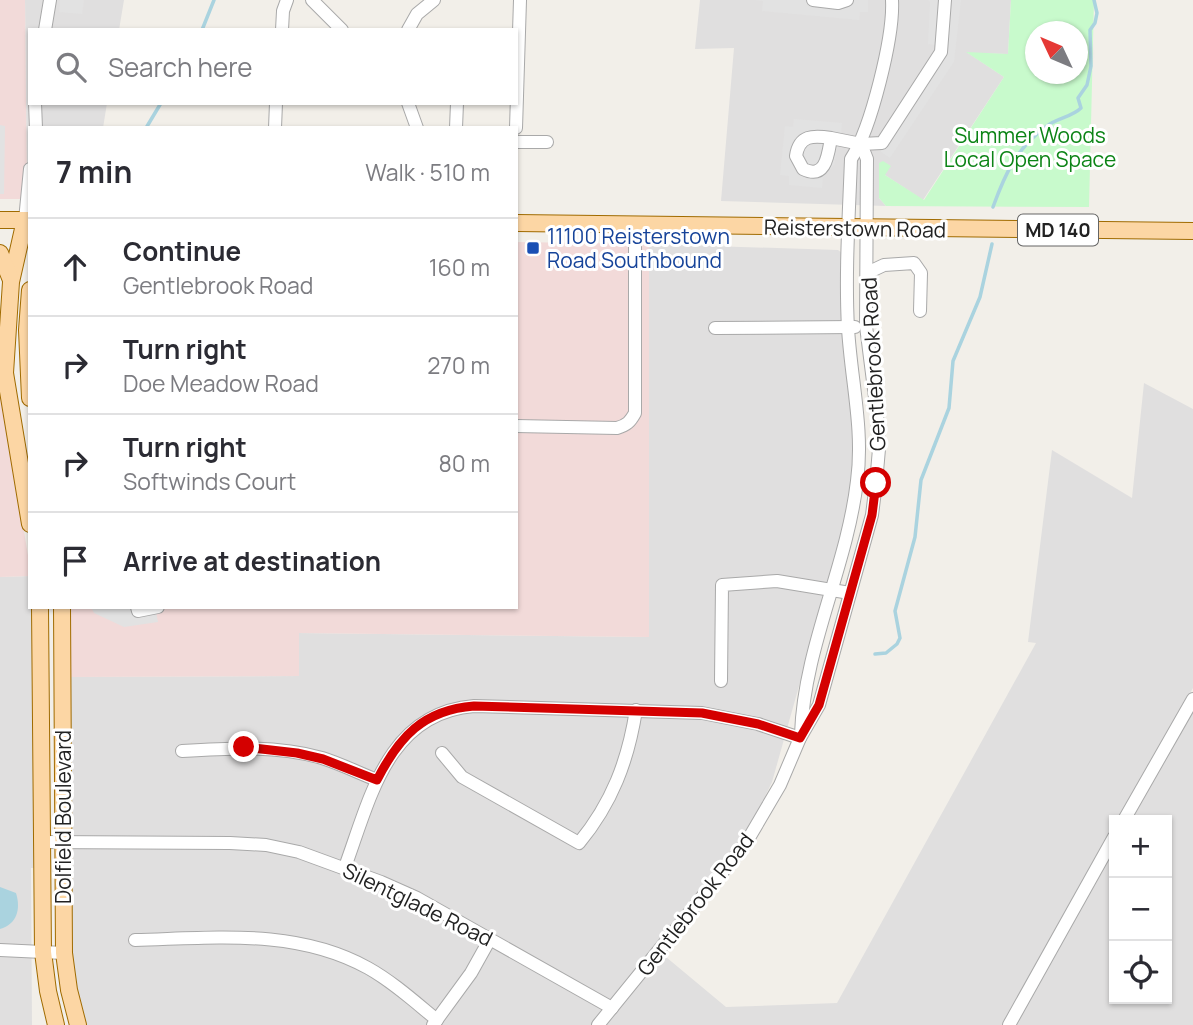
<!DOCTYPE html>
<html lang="en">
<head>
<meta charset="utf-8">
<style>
	body { margin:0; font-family:Manrope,sans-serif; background:#f2f2f3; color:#2b2b33 }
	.controls { position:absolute; right:21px; bottom:21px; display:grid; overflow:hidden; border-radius:0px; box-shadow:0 2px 5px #0004 }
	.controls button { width:63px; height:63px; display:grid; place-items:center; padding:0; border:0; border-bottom:2px solid #e1e1e2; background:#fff; color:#2b2b33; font:35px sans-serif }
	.compass { position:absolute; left:1025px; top:21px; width:63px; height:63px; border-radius:50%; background:#fff; box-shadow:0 2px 5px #0004; rotate:314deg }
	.stop { position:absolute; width:21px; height:21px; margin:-16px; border:5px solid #d40000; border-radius:50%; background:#fff }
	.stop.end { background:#d40000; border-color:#fff; box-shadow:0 2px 7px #0008 }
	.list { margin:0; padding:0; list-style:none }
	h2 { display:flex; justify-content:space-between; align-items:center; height:91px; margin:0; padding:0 28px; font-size:30px }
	h2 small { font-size:23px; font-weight:400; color:#7c7c81 }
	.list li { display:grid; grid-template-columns:46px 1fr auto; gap:21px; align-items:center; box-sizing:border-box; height:98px; padding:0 28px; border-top:2px solid #e1e1e2 }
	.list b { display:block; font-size:26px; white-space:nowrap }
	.list p { margin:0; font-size:23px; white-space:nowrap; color:#7c7c81 }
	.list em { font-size:23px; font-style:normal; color:#7c7c81 }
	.icon { flex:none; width:38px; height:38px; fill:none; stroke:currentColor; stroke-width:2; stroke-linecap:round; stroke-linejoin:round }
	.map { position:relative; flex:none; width:1193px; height:1025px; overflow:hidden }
	.search { position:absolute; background:#fff; box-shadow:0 2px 5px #0004; left:28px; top:28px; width:490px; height:77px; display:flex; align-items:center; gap:18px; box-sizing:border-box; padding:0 24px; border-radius:0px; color:#7c7c81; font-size:26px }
	.panel { position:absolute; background:#fff; box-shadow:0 2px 5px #0004; left:28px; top:126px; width:490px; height:483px; border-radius:0px }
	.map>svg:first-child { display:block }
	.residential { fill:#e0dfdf }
	.commercial { fill:#f2dad9 }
	.park { fill:#c8facc; fill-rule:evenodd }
	.parking { fill:#e2e2e2 }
	.water { fill:#aad3df }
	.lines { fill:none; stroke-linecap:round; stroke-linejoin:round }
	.stream { stroke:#aad3df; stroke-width:3.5 }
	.minor-casing { stroke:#a9a9a9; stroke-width:14 }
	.major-casing { stroke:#a06b00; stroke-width:18 }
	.minor { stroke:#fff; stroke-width:12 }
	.major { stroke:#fcd6a4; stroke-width:16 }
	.route { stroke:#d40000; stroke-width:9 }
	.transit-dot { fill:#1a4fb4; stroke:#fff; stroke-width:2.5 }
	.labels { text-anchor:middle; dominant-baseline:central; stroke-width:6; stroke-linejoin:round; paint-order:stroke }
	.shield { fill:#fff; stroke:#646464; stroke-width:2 }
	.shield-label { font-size:19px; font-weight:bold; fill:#222 }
	.park-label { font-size:21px; fill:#0c8416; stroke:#fff }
	.street-label { font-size:21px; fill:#222; stroke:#fff }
	.transit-label { font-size:21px; fill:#164399; stroke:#fff; text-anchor:start }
</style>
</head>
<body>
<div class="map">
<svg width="1193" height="1025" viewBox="0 0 1193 1025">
	<rect width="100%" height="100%" fill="#f2efe9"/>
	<g class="residential">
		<path d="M25,0h99l-5,30h-89v73h77l-4,25h-73v70l-3,1z"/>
		<path d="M700,0h311l-3,54 -40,-1 36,24 -81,123 -38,-25 -2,-14 -4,37 7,8 -165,-5 13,-153 -39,1z"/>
		<path d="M649,244l189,6 4,3 13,197 -7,62 -76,270 -15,31 -17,26 -86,108 72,60 111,-4 199,-360 -8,-1 24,-192 80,48 12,-115 49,26v279l-74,132h-5v8l-110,197h-919l-9,-35 -5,-37 -3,-276 231,-1 -1,-43 351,4z"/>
		<path d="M30,576v31h4l3,261h-6l1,157h-32v-448z"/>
		<path d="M1193,708v317h-177l98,-176v150h53v-179h-37z"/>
	</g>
	<g class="commercial">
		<path d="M0,0h25l2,199h-27z"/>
		<path d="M516,242l133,2v393l-350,-4v43l-231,1 -1,-70h449z"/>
		<path d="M0,383l30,185v8l-30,1z"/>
	</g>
	<path class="park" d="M1011,0h83l-5,207 -203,-1 -7,-8v-35l4,-2 8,5 -6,9 39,25 80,-123 -38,-25 42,2zM1036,32h42v42h-42z"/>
	<g class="parking">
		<path d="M60,0h24l-2,14 -23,-2z"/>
		<path d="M754,0h114v12h-8l-1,8 -97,-9 1,-10z"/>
		<path d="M928,0h33l-7,62 -64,96 -9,-6 1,-21 53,-81v-5l-7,-1 2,-42z"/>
		<path d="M794,119l48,4 -2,22 -3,4 -3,16 -11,12 -1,11 -33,-3v-9l-9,-1 5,-49 8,1z"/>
		<path d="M0,125l5,1 -1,68h-4z"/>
		<path d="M91,607h64l3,15 -34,5 -30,-14z"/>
	</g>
	<path class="water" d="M0,887l16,6c5,16 1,31 -16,36z"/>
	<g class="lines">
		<g class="stream">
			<path d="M202,30l12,-30"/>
			<path d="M146,128l15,-25"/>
			<path d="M993,207c12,-33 24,-60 54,-81 10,-8 25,-9 34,-18l-3,-10 9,-13 4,-19 -1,-36 5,-7 2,-10 -3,-13"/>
			<path d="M875,654l11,-1 11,-9 3,-6 -5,-27 20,-74 6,-57 28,-72 4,-47 27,-64 12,-53"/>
		</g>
		<g class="minor-casing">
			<g id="minor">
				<path d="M312,0l30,30"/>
				<path d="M813,0l25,3 9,-3"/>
				<path d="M45,30l5,-30"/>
				<path d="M282,30l1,-19 4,-11"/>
				<path d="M408,30l9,-16 17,-14"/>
				<path d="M35,103l1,25"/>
				<path d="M408,103l9,25"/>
				<path d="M275,128l1,-25"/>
				<path d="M456,128l1,-25"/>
				<path d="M516,128l4,-128"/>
				<path d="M831,138c-18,-3 -32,-3 -35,18l7,13c23,11 25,-14 28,-31l30,6 21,-1 59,-91 4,-52"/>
				<path d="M516,142h31"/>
				<path d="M25,220l5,-51"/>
				<path d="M867,273l17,-8 30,-2 7,10 -1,38"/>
				<path d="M715,328l140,-1"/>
				<path d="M516,426l101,2c10,-3 13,-6 18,-15v-189"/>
				<path d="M137,607l1,4 20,-4"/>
				<path d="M721,681l1,-96 55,-4 73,12"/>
				<path d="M801,734c3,-87 46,-167 56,-253 7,-51 -6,-101 -9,-153 -3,-56 1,-113 3,-169 20,-30 43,-123 41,-159"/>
				<path d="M182,751c47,-3 94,-6 140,7 19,6 37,15 55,22"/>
				<path d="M442,753l20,24 117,66c33,-40 49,-82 57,-133"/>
				<path d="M1124,820l69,-121"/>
				<path d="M42,842l188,1 36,2 33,7 82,30 36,16 195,110"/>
				<path d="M345,867c25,-68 42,-154 129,-161l228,7 56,11 42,14"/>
				<path d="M135,940c79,-2 161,-12 233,28 25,14 47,34 69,52"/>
				<path d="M0,950l64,3"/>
				<path d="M433,1025l38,-52 19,-34"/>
				<path d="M598,1025l148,-182 34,-58 20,-47 19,-33 53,-190 4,-32 3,-34 -2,-36 -11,-87 1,-167 -6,-15"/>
				<path d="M1009,1025l105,-188"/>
			</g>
		</g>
		<g class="major-casing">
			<g id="major">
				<path d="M0,220h30"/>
				<path d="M25,220l-14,62 -6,91 25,151"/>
				<path d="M516,223l677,8"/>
				<path d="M0,253l11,27"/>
				<path d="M30,290l-3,40 3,68"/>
				<path d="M40,607l3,345 5,39 8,34"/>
				<path d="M62,607l2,346 5,37 9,35"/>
			</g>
		</g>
		<use href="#minor" class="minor"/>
		<use href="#major" class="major"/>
	</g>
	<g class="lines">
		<path class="route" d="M244,747l53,6 26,6 54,21c22,-43 46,-70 97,-74l228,7 56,11 42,14 19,-33 53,-190 4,-32"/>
	</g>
	<rect class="transit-dot" x="526" y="241" width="14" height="14" rx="3.5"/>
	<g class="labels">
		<rect class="shield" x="1018" y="214.5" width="80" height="31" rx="5"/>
		<g class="shield-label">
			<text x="1058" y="230">MD 140</text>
		</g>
		<g class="park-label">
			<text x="1030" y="135">Summer Woods<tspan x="1030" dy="24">Local Open Space</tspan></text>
		</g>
		<g class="street-label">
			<text transform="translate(855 228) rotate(1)">Reisterstown Road</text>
			<text transform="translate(873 364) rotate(-93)">Gentlebrook Road</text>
			<text transform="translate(63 817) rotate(-90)">Dolfield Boulevard</text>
			<text transform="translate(418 904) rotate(26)">Silentglade Road</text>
			<text transform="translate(695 904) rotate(-52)">Gentlebrook Road</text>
		</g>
		<g class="transit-label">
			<text x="547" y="236">11100 Reisterstown<tspan x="547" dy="24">Road Southbound</tspan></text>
		</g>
	</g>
</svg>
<div class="controls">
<button>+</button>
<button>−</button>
<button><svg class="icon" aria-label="locate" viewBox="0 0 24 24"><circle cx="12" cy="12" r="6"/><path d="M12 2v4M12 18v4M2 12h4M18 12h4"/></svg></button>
</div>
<svg class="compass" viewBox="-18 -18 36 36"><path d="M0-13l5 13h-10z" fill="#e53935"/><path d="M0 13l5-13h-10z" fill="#7c7c81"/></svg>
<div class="stop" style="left:876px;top:483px"></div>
<div class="stop end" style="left:244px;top:747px"></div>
<div class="search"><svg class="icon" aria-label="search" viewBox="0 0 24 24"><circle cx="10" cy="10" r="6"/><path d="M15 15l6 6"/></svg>Search here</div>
<section class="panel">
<h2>7 min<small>Walk · 510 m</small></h2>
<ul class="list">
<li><svg class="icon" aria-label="ahead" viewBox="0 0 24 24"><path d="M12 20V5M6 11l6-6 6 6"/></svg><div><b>Continue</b><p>Gentlebrook Road</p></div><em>160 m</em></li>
<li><svg class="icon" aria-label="right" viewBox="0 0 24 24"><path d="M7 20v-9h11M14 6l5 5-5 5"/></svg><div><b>Turn right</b><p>Doe Meadow Road</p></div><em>270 m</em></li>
<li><svg class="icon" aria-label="right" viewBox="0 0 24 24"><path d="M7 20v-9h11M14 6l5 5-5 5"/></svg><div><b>Turn right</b><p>Softwinds Court</p></div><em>80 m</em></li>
<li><svg class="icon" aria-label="arrive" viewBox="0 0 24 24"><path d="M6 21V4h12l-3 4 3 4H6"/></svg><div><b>Arrive at destination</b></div></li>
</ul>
</section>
</div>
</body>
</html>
